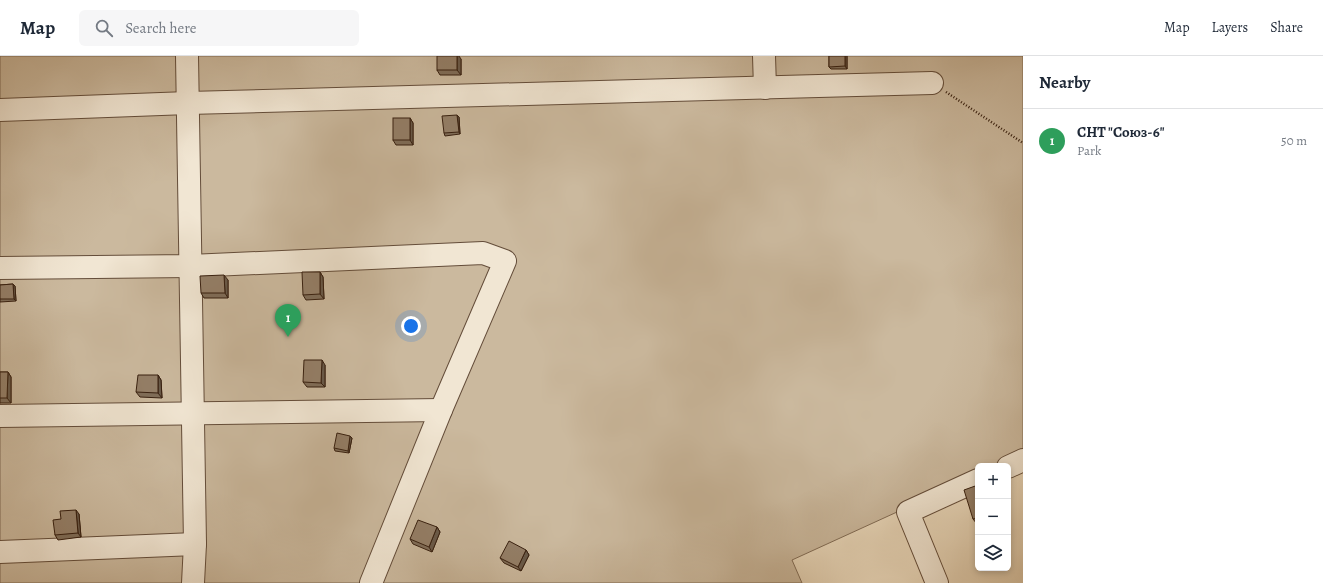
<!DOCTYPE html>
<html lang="en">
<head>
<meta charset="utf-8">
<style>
	body { margin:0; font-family:Alegreya,serif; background:#f6f6f7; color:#1f2937 }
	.controls { position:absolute; right:12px; bottom:12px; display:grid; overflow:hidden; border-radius:6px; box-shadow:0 2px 6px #0003 }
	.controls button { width:36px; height:36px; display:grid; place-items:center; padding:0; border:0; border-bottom:1px solid #e0e1e3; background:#fff; color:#1f2937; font:20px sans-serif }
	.you { position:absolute; left:411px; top:270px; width:14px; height:14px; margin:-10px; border:3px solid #fff; border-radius:50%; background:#1a73e8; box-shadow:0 0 0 6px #1a73e833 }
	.badge { display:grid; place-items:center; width:26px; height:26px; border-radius:50%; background:#db2777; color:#fff; font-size:13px; font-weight:700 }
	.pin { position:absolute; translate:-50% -33px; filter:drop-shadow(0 1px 2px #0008) }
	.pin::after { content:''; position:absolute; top:21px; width:14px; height:12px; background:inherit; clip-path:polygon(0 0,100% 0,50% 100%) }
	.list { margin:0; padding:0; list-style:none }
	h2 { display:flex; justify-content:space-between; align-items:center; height:52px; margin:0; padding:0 16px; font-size:17px }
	h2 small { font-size:13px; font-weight:400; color:#747a83 }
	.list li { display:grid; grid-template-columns:26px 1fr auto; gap:12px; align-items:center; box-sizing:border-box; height:64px; padding:0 16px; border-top:1px solid #e0e1e3 }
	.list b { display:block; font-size:15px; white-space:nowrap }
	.list p { margin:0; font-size:13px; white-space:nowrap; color:#747a83 }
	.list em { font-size:13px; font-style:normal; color:#747a83 }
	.icon { flex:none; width:22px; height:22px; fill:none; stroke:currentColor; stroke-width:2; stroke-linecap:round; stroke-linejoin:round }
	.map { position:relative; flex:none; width:1023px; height:527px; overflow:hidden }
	header { display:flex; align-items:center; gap:24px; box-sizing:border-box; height:56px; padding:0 20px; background:#fff; border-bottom:1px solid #e0e1e3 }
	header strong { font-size:19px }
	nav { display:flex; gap:22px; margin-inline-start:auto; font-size:14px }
	.search { width:280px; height:36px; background:#f6f6f7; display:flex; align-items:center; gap:10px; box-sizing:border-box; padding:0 14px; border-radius:6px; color:#747a83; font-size:15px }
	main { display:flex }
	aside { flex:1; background:#fff }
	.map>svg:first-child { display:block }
	.green { fill:#cbb99e; stroke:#816c56 }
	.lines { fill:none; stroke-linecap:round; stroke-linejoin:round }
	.minor-casing { stroke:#644d3a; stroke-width:24 }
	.path { stroke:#371f0f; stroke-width:2.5; stroke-dasharray:1 2; stroke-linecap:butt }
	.minor { stroke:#f1e6d3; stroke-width:22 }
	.wall { fill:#7f6d59; stroke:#371f0f }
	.shaded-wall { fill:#685949; stroke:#371f0f }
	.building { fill:#947f68; stroke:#371f0f }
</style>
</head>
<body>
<header>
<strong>Map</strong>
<div class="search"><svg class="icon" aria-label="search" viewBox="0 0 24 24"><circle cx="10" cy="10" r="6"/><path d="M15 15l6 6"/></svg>Search here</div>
<nav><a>Map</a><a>Layers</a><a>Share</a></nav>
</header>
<main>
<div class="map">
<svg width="1023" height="527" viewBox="0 0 1023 527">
	<rect width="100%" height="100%" fill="#e9d8bb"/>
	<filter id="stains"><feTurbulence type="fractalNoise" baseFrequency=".005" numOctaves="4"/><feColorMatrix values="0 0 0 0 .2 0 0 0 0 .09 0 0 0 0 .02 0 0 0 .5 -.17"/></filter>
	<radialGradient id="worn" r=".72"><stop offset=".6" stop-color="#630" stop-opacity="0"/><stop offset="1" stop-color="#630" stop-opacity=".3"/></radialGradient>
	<path class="green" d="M0,0h1023v399l-24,11h-21v9l-186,85 10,23h-802z"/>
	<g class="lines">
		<g class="minor-casing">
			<g id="minor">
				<path d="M187,0l8,488 -2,39"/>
				<path d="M764,0l1,32"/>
				<path d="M0,54l188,-7 744,-20"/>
				<path d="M0,212l190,-2 293,-13 22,8 -64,149 -70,173"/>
				<path d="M0,360l441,-6"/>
				<path d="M1008,411l15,-7"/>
				<path d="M0,496l195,-8"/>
				<path d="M937,527l-29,-71 70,-32"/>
			</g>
		</g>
		<path class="path" d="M946,36l77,51"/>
		<use href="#minor" class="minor"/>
	</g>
	<g class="wall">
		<path d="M829,0h18v13h-16l-2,-2z"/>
		<path d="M461,3v16h-21l-3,-5z"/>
		<path d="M457,59l2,2 1,17 -15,2 -1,-3z"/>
		<path d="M410,62l3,5v22h-17l-3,-5z"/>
		<path d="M320,216l3,5 1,22 -18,1 -3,-5z"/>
		<path d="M228,224v18h-24l-3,-5z"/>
		<path d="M13,228l2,2 1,15 -16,1v-17z"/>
		<path d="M325,309v22h-18l-4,-5z"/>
		<path d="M0,316h8l3,5v26h-11z"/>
		<path d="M158,319l3,5 1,18 -22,-1 -4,-5z"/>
		<path d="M352,382l-3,15 -14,-2 -1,-3z"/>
		<path d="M978,429v39h-1l-4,-5z"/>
		<path d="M79,458l2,23 -23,3 -3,-5 6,-16z"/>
		<path d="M437,471l3,5 -8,20 -19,-8 -3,-5z"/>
		<path d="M526,494l3,5 -8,16 -17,-8 -4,-5z"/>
	</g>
	<g class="shaded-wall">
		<path d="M457,0h2l2,3v16l-4,-5z"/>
		<path d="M845,0h2v13l-2,-3z"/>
		<path d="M457,59l2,2 1,17 -1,-2z"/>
		<path d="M410,62l3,5v22l-3,-5z"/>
		<path d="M320,216l3,5 1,22 -4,-5z"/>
		<path d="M224,219l4,5v18l-3,-5z"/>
		<path d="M13,228l2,2 1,15 -2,-2z"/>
		<path d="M322,304l3,5v22l-4,-4z"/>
		<path d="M8,316l3,5v26l-4,-5z"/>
		<path d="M158,319l3,5 1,18 -4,-5z"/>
		<path d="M350,380l2,2 -3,15 -1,-2z"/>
		<path d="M76,454l3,4 2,23 -3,-4z"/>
		<path d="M437,471l3,5 -8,20 -3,-5z"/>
		<path d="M526,494l3,5 -8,16 -3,-4z"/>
	</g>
	<g class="building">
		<rect x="437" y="0" width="20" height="14"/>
		<path d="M829,0h16v10l-16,1z"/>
		<path d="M457,59l2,17 -15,1 -2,-17z"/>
		<rect x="393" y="62" width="17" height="22"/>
		<path d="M302,216h18v22l-17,1z"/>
		<path d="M224,219l1,18h-24l-1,-17z"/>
		<path d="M13,228l1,15h-14v-14z"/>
		<path d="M304,304h18l-1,23 -18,-1z"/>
		<path d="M0,316h8l-1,26h-7z"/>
		<path d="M138,319h20v18l-22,-1z"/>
		<path d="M337,377l13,3 -2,15 -14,-3z"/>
		<path d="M978,429v33l-5,1 -9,-29z"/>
		<path d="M76,454l2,23 -23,2 -2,-15 8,-1 -1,-8z"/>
		<path d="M418,464l19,7 -8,20 -19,-8z"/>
		<path d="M509,485l17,9 -8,17 -18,-9z"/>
	</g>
	<rect width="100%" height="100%" filter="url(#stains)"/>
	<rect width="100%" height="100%" fill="url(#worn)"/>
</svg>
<div class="controls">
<button>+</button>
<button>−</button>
<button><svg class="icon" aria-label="layers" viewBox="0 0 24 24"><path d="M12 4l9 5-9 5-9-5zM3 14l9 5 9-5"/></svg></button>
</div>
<div class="you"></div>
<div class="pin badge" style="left:288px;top:281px;background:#2e9e5b">1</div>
</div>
<aside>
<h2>Nearby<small></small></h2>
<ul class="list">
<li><span class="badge" style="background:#2e9e5b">1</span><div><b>СНТ &quot;Союз-6&quot;</b><p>Park</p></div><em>50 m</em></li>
</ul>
</aside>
</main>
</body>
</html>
